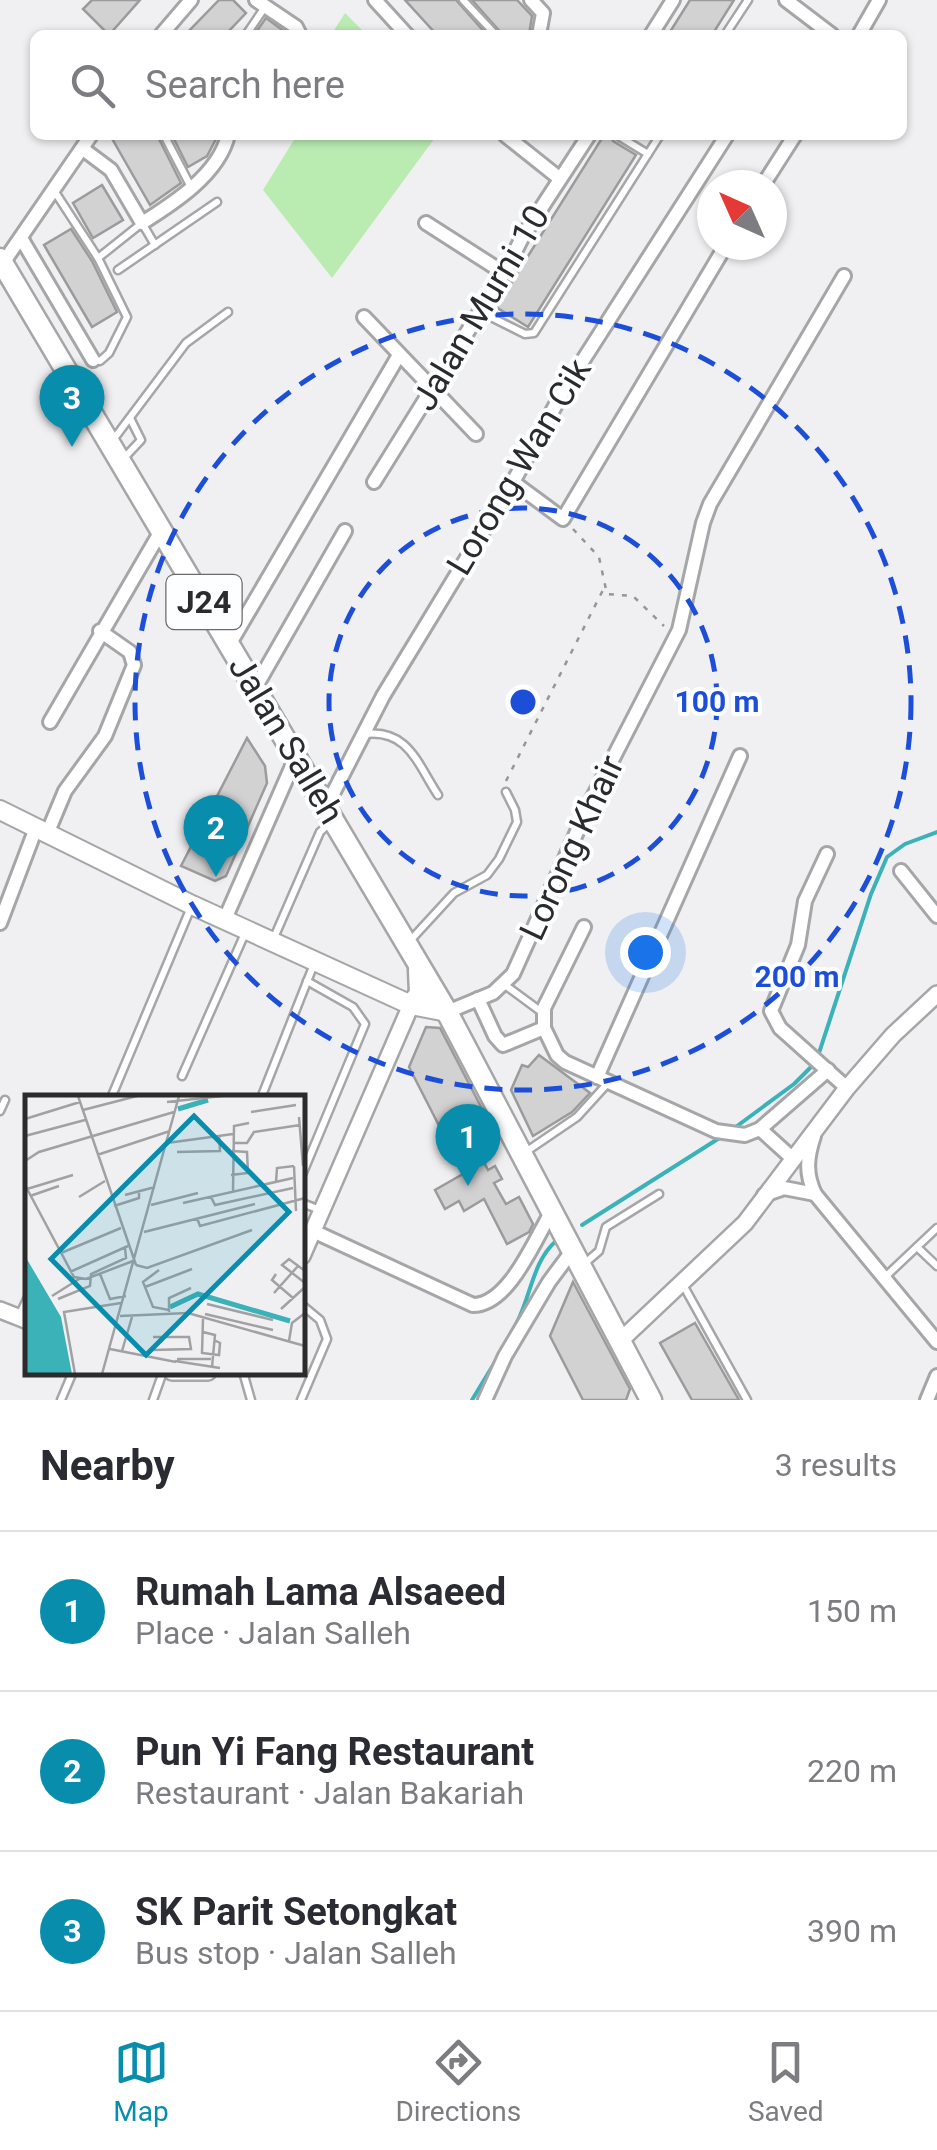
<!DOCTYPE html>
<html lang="en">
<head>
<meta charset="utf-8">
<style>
	body { margin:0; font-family:Roboto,sans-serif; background:#f2f2f3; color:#2b2b33 }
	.compass { position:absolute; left:697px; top:170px; width:90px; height:90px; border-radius:50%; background:#fff; box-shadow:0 2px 8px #0004; rotate:315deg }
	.you { position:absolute; left:645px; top:952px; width:35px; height:35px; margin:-25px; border:8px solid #fff; border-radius:50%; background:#1a73e8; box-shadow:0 0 0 15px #1a73e833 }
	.badge { display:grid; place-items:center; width:65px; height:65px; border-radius:50%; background:#098dad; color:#fff; font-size:32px; font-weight:700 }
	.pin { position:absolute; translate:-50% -82px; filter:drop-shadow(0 2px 5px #0008) }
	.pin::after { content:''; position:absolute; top:52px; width:35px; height:30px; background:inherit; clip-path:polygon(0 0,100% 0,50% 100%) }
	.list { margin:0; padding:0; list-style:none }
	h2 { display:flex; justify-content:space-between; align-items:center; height:130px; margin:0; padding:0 40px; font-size:42px }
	h2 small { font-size:32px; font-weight:400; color:#7c7c81 }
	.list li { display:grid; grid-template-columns:65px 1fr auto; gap:30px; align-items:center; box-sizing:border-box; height:160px; padding:0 40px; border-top:2px solid #e1e1e2 }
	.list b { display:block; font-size:38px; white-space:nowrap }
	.list p { margin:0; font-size:32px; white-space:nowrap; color:#7c7c81 }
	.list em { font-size:32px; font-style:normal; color:#7c7c81 }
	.icon { flex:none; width:55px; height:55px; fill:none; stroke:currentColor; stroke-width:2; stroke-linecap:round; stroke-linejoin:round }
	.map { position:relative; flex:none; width:937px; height:1400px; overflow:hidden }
	.search { position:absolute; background:#fff; box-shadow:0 2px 8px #0004; left:30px; right:30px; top:30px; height:110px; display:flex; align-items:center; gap:25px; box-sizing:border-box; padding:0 35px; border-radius:15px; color:#7c7c81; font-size:38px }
	.sheet { height:610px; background:#fff }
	nav { display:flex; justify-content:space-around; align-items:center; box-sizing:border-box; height:140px; border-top:2px solid #e1e1e2; background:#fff; font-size:28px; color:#7c7c81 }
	nav a { display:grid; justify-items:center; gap:5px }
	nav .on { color:#098dad }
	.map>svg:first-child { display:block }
	.green { fill:#baecb2 }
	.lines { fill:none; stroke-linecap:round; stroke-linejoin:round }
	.stream { stroke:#3bb1b8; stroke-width:4 }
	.building { fill:#d2d2d3; stroke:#9b9b9c; stroke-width:2.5 }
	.service-casing { stroke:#a5a6a7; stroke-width:11 }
	.minor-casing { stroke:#a5a6a7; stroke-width:18 }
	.tertiary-casing { stroke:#a5a6a7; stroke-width:20 }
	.secondary-casing { stroke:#a5a6a7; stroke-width:22 }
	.primary-casing { stroke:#a5a6a7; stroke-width:25 }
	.path { stroke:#969698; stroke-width:2.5; stroke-dasharray:5 8; stroke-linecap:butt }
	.service { stroke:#fff; stroke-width:6 }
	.minor { stroke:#fff; stroke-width:12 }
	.tertiary { stroke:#fff; stroke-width:15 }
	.secondary { stroke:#fff; stroke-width:18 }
	.primary { stroke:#fff; stroke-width:20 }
	.ring { fill:none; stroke:#1d4ed8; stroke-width:5; stroke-dasharray:18 12 }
	.labels { text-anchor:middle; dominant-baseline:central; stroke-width:8; stroke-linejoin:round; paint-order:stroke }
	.shield { fill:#fdfeff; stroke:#6a6a6b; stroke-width:2.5 }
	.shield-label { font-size:32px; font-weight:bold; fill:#2b2b2c }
	.street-label { font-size:35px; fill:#2b2b2c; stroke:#fdfeff }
	.inset-river { fill:none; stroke:#3bb1b8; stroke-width:5 }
	.inset-road { fill:none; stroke:#a1a1a3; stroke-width:2.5 }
	.view { fill:#098dad; fill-opacity:0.15; stroke:#098dad; stroke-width:5 }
	.inset-edge { fill:none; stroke:#2b2b2c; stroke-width:5 }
	.centre { fill:#1d4ed8; stroke:#fdfeff; stroke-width:5 }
	.ring-label { font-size:30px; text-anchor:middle; font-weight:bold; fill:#1d4ed8; stroke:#fdfeff; stroke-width:8; stroke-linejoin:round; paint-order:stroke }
</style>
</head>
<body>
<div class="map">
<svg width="937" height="1400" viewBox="0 0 937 1400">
	<rect width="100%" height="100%" fill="#f0f0f2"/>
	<g class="green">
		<path d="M345,13l22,22h-36z"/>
		<path d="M297,135h140l-105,143 -69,-88z"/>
	</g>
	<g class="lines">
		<g class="stream">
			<path d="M819,1053l52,-159 16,-37 18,-13 32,-12"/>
			<path d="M733,1129l61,-45 17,-17"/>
			<path d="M582,1225l139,-88"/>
			<path d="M472,1400c16,-27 34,-54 47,-82 12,-25 15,-58 37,-77"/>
		</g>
	</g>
	<g class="building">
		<path d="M92,0h48l-31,35 -26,-26z"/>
		<path d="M219,0h14l13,13 -21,22h-40z"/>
		<path d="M405,0h51l31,35h-50z"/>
		<path d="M472,0h45l15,16 -3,19h-26z"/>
		<path d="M690,0h44l-22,35h-44z"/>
		<path d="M266,18l19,14 -2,3h-29z"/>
		<path d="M110,135h47l24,48 -31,22z"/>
		<path d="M172,135h43l2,2 -10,19 -19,11z"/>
		<path d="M604,135h6l3,6 23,14 -108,172 -32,-20z"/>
		<path d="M102,185l21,35 -30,18 -20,-35z"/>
		<path d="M71,229l21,32 25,51 -25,15 -48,-82z"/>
		<path d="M247,738l18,28 2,17 -41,93 -11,5 -34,-15z"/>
		<path d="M426,1027l14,1 52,100 -41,21 -42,-82z"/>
		<path d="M539,1055l51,38 -18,19 -39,24 -22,-46 11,-25 6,2z"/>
		<path d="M484,1162l4,8 7,-4 7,13 -8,4 12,21 13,-7 14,27 -4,8 -22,12 -23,-45 -20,12 -5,-10 -14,8 -10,-19z"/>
		<path d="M573,1282l57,107 -4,11h-43l-33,-64z"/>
		<path d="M695,1323l44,77h-47l-32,-57z"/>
	</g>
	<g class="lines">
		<g class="service-casing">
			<g id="service">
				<path d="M463,0l33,35"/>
				<path d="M246,35l19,-28"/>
				<path d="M725,35l23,-35"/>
				<path d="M164,135l27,52"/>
				<path d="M617,135l31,19"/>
				<path d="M55,192l43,66 29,59 -18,36 -9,8 -5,-1"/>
				<path d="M98,258l44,-35 13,22"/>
				<path d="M118,270l99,-68"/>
				<path d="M481,312l44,22 9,-1 126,-198"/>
				<path d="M113,440l73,-97 42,-31"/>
				<path d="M125,457l16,-17 -11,-22"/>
				<path d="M365,734c43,-5 52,29 73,61"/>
				<path d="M273,940l47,-108 11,-10"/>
				<path d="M408,943l46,-50 33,-18 12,-16 18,-37 -2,-12 -9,-18"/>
				<path d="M505,985l38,28"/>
				<path d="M182,1076l64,-145"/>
				<path d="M111,1098l81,-193"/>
				<path d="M261,1098l53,-134"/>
				<path d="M0,1111l5,-11"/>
				<path d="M527,1151l50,-34 31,-34"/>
				<path d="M302,1175l63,-151 -12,-17 -46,-26"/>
				<path d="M302,1203l18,7"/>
				<path d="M917,1247l20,19"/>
				<path d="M584,1264l15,-13 7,-24 53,-33"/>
				<path d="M884,1278l53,-50"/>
				<path d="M682,1283l65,117"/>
				<path d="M19,1316l9,-19"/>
				<path d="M243,1372l8,28"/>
				<path d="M61,1400l11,-26"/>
				<path d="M153,1400l10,-28"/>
				<path d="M301,1400l26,-61 -7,-19 -18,-15"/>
			</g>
		</g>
		<g class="minor-casing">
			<g id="minor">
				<path d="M256,0l40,27 4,8"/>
				<path d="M375,0l32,35"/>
				<path d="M531,0l12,13 -4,22"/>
				<path d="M786,0l46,35"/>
				<path d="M161,35l30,-35"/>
				<path d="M651,35l22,-35"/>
				<path d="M859,35l20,-35"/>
				<path d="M505,135l54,43"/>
				<path d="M83,149l28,21 31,53c32,-20 77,-49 86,-88"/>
				<path d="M763,185l32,-50"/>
				<path d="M426,223l78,50"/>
				<path d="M21,238l72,122"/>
				<path d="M3,263l88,-128"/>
				<path d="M364,317l112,117"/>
				<path d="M374,482l130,-209 19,-37 66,-101"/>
				<path d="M513,482l50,37 163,-274"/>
				<path d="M229,645l170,-290"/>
				<path d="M255,688l90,-157"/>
				<path d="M50,722l111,-191"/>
				<path d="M326,807l57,-111 130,-214 51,-92 163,-255"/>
				<path d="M47,834l18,-43 40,-55 29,-71 -4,-13 -30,-21"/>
				<path d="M827,854l-22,47 -7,44 -27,66 9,17 67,60"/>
				<path d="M901,871l36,45"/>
				<path d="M225,919l71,-162"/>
				<path d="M0,923l36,-95"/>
				<path d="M584,927l-40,81v20l13,27 8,7 151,69 29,4 15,-6 68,-59"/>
				<path d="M478,999l17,37 8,9 41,-17"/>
				<path d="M447,1012l46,-19 20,-19 76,-169 90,-175 24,-107 7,-19 134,-228"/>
				<path d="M597,1077l143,-321"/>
				<path d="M760,1129l32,29"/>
				<path d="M814,1136c-7,21 -9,37 1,58l122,148"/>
				<path d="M764,1195l20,-7 31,6"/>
				<path d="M313,1231l160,74c36,0 62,-66 79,-94"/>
				<path d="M485,1400l20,-44 44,-74 23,-31"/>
				<path d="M927,1400l10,-24"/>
			</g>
		</g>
		<g class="tertiary-casing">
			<g id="tertiary">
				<path d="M302,1256l109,-251"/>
				<path d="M0,1310l28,11"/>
				<path d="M620,1341l125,-118 102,-135 46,-53 44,-41"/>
				<path d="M172,1372h36"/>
			</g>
		</g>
		<g class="secondary-casing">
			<path id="secondary" d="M0,810l192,95 219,100 36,7"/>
		</g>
		<g class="primary-casing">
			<g id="primary">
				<path d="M0,259l447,753 204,388"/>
				<path d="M411,1005l9,-11 -1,-24"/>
			</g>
		</g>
		<g class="path">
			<path d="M573,529l26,28 8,37 26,2 31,30"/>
			<path d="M506,781l98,-193"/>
		</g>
		<use href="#service" class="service"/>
		<use href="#minor" class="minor"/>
		<use href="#tertiary" class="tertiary"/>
		<use href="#secondary" class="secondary"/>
		<use href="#primary" class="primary"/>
	</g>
	<g class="ring">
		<circle cx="523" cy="702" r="194"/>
		<circle cx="523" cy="702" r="388"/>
	</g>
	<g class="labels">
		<rect class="shield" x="166.5" y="575" width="75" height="54" rx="8"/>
		<g class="shield-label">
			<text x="204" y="602">J24</text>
		</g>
		<g class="street-label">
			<text transform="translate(481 308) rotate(-59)">Jalan Murni 10</text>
			<text transform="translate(519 467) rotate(-59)">Lorong Wan Cik</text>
			<text transform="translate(286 740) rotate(59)">Jalan Salleh</text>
			<text transform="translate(572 848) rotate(-65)">Lorong Khair</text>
		</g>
	</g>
	<g transform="translate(25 1095)">
		<rect width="280" height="280" fill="#f0f0f2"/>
		<path d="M0,161l36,61 11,57h-47z" fill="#3bb1b8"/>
		<path class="inset-river" d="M153,14l30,-9M145,212l28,-13 92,27"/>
		<path class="inset-road" d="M53,1l58,169M142,7l55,-6M58,15l54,-14M226,17l45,-7M274,22l4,49M0,24l55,-17M0,41l60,-16M142,48l66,-9M208,48h14l7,-11 46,-7M152,57l43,-1 -1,-16M72,60l73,-24M0,66l14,-9 135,-40M269,71l2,45M206,80l17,-2 -1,-21 -15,-1M251,87l1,-14 17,-2M0,90l49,92 12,2 47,-18M2,94l46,-14M208,96l1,-65 15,-3M100,100l30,-8M5,101l29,-10M54,102l26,-16M186,102l4,8 78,-17M158,108l110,-25M126,110l47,-12M89,111l25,-8v-7M172,123l3,8 105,-28M119,137l111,-28M36,158l60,-25M111,170l11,3 105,-38M134,175l-16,12 10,25 16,3M280,176l-16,-12 -7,6 23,18M45,177l58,-26M75,179l10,25 16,-3M251,179l-4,6 21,18M120,192l47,-18M249,198l24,-27M27,201l27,-17M33,204l32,-13 1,-12 35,-16 -1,-10M182,209l66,16M256,214l24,-22M144,217v-14l22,-10M180,219l68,16M95,221l68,-3 117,33M178,224l-1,34 17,2 1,-12 -6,-3M178,237l12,3 -3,32M264,246l3,-18 13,-10M85,254l66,13M127,255l39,-1 -2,-12h-36M97,256l10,-34M152,264h34M150,266l45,7M50,279l-11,-62 57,-9M77,279l77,-278"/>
		<path class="view" d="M169,21l95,96 -143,143 -95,-96z"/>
		<rect width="280" height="280" class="inset-edge"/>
	</g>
	<circle cx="523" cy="702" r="15" class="centre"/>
	<g class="ring-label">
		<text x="717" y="712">100 m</text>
		<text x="797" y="987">200 m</text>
	</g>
</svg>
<svg class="compass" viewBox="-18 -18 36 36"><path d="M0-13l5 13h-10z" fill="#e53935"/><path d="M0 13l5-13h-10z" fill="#7c7c81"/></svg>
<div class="you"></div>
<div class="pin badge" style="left:468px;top:1186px">1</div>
<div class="pin badge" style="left:216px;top:877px">2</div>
<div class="pin badge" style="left:72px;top:447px">3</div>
<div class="search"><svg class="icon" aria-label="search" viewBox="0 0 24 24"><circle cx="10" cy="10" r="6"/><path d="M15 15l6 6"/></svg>Search here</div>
</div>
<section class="sheet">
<h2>Nearby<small>3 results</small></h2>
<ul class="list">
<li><span class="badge">1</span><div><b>Rumah Lama Alsaeed</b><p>Place · Jalan Salleh</p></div><em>150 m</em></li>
<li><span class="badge">2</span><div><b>Pun Yi Fang Restaurant</b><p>Restaurant · Jalan Bakariah</p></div><em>220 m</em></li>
<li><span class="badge">3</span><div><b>SK Parit Setongkat</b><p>Bus stop · Jalan Salleh</p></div><em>390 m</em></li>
</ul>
</section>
<nav>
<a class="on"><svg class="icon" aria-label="map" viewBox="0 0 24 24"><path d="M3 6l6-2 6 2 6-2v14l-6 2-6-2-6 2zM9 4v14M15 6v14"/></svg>Map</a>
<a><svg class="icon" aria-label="directions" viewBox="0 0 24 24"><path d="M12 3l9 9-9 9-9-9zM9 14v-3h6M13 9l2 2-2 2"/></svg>Directions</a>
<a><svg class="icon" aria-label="saved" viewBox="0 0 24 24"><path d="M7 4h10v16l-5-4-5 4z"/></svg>Saved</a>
</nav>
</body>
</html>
